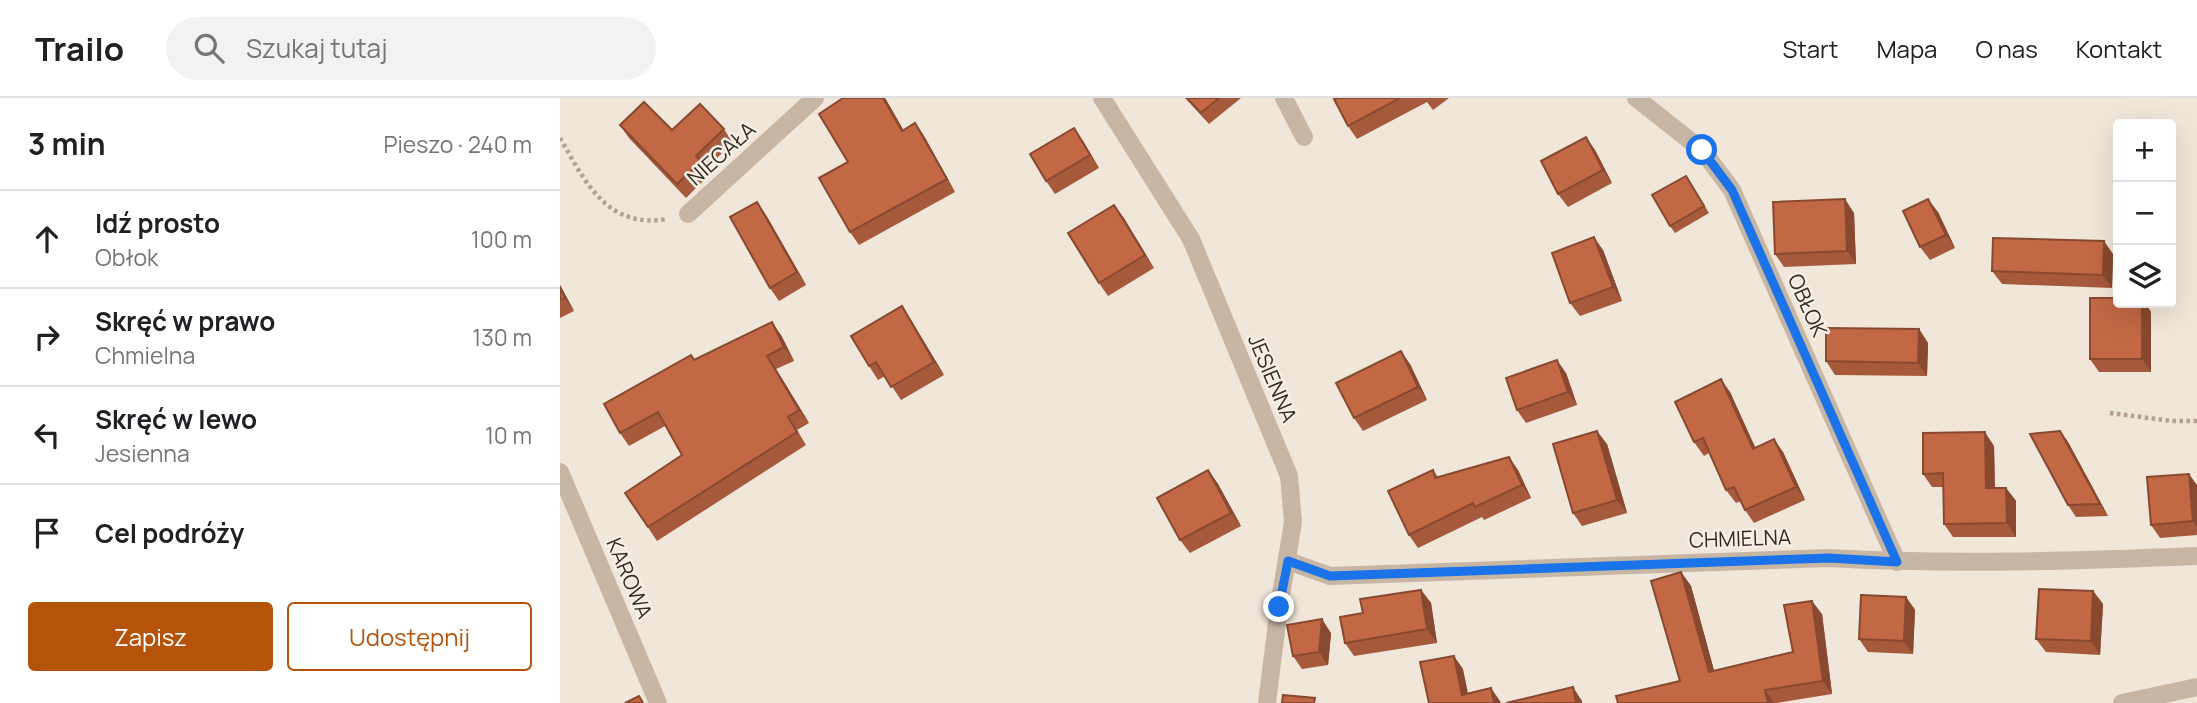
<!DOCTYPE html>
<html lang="pl">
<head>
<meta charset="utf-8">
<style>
	body { margin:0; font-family:Manrope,sans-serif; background:#f2f2f2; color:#202124 }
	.controls { position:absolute; right:21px; top:21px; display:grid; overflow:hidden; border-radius:7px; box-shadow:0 7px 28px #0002 }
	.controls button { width:63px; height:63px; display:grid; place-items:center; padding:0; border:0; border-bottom:2px solid #e0e0e0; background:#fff; color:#202124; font:35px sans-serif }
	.stop { position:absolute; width:21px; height:21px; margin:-16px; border:5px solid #1a73e8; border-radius:50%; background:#fff }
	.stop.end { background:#1a73e8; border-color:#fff; box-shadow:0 2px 7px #0008 }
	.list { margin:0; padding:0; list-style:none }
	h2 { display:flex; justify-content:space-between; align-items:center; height:91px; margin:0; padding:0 28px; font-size:30px }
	h2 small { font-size:23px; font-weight:400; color:#757577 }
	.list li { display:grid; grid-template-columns:46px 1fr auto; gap:21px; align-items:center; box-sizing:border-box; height:98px; padding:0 28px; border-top:2px solid #e0e0e0 }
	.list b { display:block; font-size:26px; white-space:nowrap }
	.list p { margin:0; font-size:23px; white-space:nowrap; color:#757577 }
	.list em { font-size:23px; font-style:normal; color:#757577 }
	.actions { display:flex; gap:14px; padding:21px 28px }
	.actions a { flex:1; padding:16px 0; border:2px solid #b45309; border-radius:7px; text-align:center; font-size:24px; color:#b45309 }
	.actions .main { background:#b45309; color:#fff }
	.icon { flex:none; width:38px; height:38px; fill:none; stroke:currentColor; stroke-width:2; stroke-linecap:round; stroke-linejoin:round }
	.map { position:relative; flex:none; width:1637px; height:605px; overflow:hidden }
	header { display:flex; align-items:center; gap:42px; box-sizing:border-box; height:98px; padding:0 35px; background:#fff; border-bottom:2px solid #e0e0e0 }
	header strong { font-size:33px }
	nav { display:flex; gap:38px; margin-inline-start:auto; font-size:24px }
	.search { width:490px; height:63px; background:#f2f2f2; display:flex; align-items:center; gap:18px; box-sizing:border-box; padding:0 24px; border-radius:38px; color:#757577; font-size:26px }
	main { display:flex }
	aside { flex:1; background:#fff }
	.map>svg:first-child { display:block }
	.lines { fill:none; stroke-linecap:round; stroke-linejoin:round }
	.path { stroke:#b3a090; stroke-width:4.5; stroke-dasharray:3.5 3.5; stroke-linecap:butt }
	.minor { stroke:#c8b6a5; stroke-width:18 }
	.wall { fill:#a7593b }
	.shaded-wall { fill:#884930 }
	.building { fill:#c26845; stroke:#884930; stroke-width:2 }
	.route { stroke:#1a73e8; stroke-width:9 }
	.labels { text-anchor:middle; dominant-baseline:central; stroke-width:5; stroke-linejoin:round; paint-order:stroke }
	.street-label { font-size:21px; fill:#342b26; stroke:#f8f0e5 }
</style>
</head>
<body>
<header>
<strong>Trailo</strong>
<div class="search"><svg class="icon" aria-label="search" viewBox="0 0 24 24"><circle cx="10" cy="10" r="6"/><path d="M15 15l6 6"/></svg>Szukaj tutaj</div>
<nav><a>Start</a><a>Mapa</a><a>O nas</a><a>Kontakt</a></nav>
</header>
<main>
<aside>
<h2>3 min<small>Pieszo · 240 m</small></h2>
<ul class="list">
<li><svg class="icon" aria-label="ahead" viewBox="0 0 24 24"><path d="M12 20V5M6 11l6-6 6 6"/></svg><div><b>Idź prosto</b><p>Obłok</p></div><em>100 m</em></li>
<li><svg class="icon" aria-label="right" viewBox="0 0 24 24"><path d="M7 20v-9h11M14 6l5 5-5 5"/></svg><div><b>Skręć w prawo</b><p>Chmielna</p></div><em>130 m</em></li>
<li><svg class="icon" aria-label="left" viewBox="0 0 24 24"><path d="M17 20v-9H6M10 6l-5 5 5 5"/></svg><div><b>Skręć w lewo</b><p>Jesienna</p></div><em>10 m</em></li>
<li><svg class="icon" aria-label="arrive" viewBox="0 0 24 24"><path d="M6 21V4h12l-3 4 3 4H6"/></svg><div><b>Cel podróży</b></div></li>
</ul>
<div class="actions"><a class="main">Zapisz</a><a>Udostępnij</a></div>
</aside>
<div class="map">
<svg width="1637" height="605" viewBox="0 0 1637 605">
	<rect width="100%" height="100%" fill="#f0e6d9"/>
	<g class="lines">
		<g class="path">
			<path d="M0,40c26,45 47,91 107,81"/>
			<path d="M1550,315l62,8h25"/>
		</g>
		<g class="minor">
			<path d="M542,0l89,141 98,237 4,46 -14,85 -12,96"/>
			<path d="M724,0l20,39"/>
			<path d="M1076,0l66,52 30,40 165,372"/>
			<path d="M128,116l127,-116"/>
			<path d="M0,374l98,231"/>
			<path d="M728,463l42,15 499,-18c123,7 246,3 368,-2"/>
			<path d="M1562,605l75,-16"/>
		</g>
	</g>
	<g class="wall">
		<path d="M283,0h42l18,32 12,-7 9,13 31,56 -96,53 -9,-13 -2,-70z"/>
		<path d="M625,0h56l-32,26z"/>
		<path d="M777,0h112l-16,12 -6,-8 -70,37 -9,-13z"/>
		<path d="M60,27l52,5 52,-1 9,14 -27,25 4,6 -24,24 -57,-60z"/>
		<path d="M514,30l9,13 16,27 -44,26 -9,-13z"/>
		<path d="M1035,52l17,33 -44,24 -10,-13z"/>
		<path d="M1131,85l18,30 -34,20 -5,-7z"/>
		<path d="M554,107l40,63 -46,28 -9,-13z"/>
		<path d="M1378,114l17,36 -25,12 -10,-13z"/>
		<path d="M1294,115l2,51 -72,3 -9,-13z"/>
		<path d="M206,117l40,70 -27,16 -9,-13z"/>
		<path d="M1043,152l19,51 -42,15 -10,-13z"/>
		<path d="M1553,156l-1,34 -110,-4 -10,-13z"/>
		<path d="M0,187l14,26 -14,7z"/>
		<path d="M1558,205h27l6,9v60h-52l-9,-13z"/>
		<path d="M351,222l33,55 -43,25 -16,-24 -7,4 -9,-14z"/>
		<path d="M1359,231l9,14 -1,33 -92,-1 -9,-14z"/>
		<path d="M221,237l13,26 -18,8 33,54 -12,7 9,15 -149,96 -32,-48 57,-38 -17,-29 -36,20 -9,-13 74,-73z"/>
		<path d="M850,266l17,36 -64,31 -9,-13z"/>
		<path d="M1006,275l11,32 -51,18 -9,-13z"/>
		<path d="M1170,294l25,56 28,4 22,48 -51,23 -9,-13 -4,-9 -5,2 -10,-13 -17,-37 -5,3 -10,-14z"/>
		<path d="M1500,333l8,11 40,74 -32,1 -8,-12z"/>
		<path d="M1047,346l20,69 -45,13 -9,-13z"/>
		<path d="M1434,348l1,42h11l10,13v36h-63l-9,-13 -1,-37h-11l-9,-13z"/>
		<path d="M648,372l10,14 23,42 -51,27 -10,-13z"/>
		<path d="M873,372l5,7 80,-7 13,28 -47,22 -2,-3 -64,31 -9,-13z"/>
		<path d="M1637,387v50l-37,3 -9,-13z"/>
		<path d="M1121,474l10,14 23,85 79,-19 29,-38 10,80 -55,9h-159l62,-22z"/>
		<path d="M861,492l10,13 6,40 -83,13 -9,-13 18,-30z"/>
		<path d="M1533,493l10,13 -3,51 -54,-3 -10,-13z"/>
		<path d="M1346,499l9,13 -2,44 -45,-2 -9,-13z"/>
		<path d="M771,535l-3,32 -26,4 -9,-13z"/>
	</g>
	<g class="shaded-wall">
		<path d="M323,0h2l26,45 -9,-12z"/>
		<path d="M355,25l9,13 31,56 -8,-13z"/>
		<path d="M514,30l9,13 16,27 -9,-13z"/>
		<path d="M1026,39l9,13 17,33 -9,-13z"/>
		<path d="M1285,101l9,14 2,51 -9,-13z"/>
		<path d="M1368,101l10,13 17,36 -9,-13z"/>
		<path d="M197,104l9,13 40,70 -9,-13z"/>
		<path d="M554,107l10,13 30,50 -9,-13z"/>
		<path d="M1034,139l9,13 19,51 -9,-14z"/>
		<path d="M1544,143l9,13 -1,34 -9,-13z"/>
		<path d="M0,187l14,26 -9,-13 -5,-9z"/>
		<path d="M1582,205h3l6,9v60l-9,-13z"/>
		<path d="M342,208l9,14 33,55 -10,-13z"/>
		<path d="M212,224l9,13 13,26 -10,-14z"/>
		<path d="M1359,231l9,14 -1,33 -9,-13z"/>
		<path d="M841,253l9,13 17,36 -9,-13z"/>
		<path d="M207,258l9,13 33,54 -10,-13z"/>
		<path d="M997,262l9,13 11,32 -9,-13z"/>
		<path d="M1161,281l9,13 32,70 -9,-13z"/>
		<path d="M1037,333l10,13 20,69 -10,-13z"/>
		<path d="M1500,333l8,11 40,74 -8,-12z"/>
		<path d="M1425,334l9,14 1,55 -9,-13z"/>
		<path d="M1214,341l9,13 22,48 -9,-13z"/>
		<path d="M949,359l9,13 13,28 -9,-13z"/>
		<path d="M648,372l10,14 23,42 -10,-13z"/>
		<path d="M1629,376l8,11v42l-4,-6z"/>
		<path d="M1446,390l10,13v36l-9,-14z"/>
		<path d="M1121,474l10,14 27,99 -9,-13z"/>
		<path d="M861,492l10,13 6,40 -10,-14z"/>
		<path d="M1533,493l10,13 -3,51 -9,-14z"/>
		<path d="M1346,499l9,13 -2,44 -9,-13z"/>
		<path d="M1252,503l10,13 10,80 -9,-13z"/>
		<path d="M762,521l9,14 -3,32 -9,-13z"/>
		<path d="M894,558l9,13 7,34 -8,-8z"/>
		<path d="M1013,589l9,14v2h-6z"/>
		<path d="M931,590l9,13 1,2h-7z"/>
		<path d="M1205,592l9,13h-6z"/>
	</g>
	<g class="building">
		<path d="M283,0h40l19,33 13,-8 32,56 -97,53 -31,-54 29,-16 -29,-48z"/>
		<path d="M627,0h32l-18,15z"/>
		<path d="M777,0h63l-52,28 -14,-27z"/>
		<path d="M84,4l28,28 28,-26 24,25 -28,27 5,5 -24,23 -57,-59z"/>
		<path d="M514,30l16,27 -44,26 -16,-27z"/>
		<path d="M1026,39l17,33 -45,24 -17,-33z"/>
		<path d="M1126,78l18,30 -34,20 -18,-31z"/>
		<path d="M1285,101l2,52 -72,3 -2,-52z"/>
		<path d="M1368,101l18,36 -26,12 -17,-36z"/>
		<path d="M197,104l40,70 -27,16 -40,-71z"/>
		<path d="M554,107l31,50 -46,28 -31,-50z"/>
		<path d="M1034,139l19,50 -43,16 -18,-50z"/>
		<path d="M1433,140l111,3 -1,34 -111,-4z"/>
		<path d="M0,191l5,9 -5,2z"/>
		<path d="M1530,200h28v5h24v56h-52z"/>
		<path d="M342,208l32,56 -43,25 -15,-25 -7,4 -18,-30z"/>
		<path d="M212,224l12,25 -17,9 32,54 -11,7 9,15 -149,95 -23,-34 57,-38 -24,-43 -38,21 -16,-29 87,-49 3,5z"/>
		<path d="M1266,230l93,1 -1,34 -92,-2z"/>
		<path d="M841,253l17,36 -64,31 -18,-35z"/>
		<path d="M997,262l11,32 -51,18 -11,-32z"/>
		<path d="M1161,281l32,70 21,-10 22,48 -51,23 -11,-23 -8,3 -23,-52 -9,4 -19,-40z"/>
		<path d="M1037,333l20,69 -44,13 -20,-69z"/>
		<path d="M1500,333l40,73 -32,1 -38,-71z"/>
		<path d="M1425,334l1,56h20l1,35 -63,1 -1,-51 -20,1v-41z"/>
		<path d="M949,359l13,28 -47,22 -2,-4 -64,32 -21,-44 45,-21 2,8z"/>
		<path d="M648,372l23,43 -51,27 -23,-42z"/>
		<path d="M1629,376l4,47 -42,4 -4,-48z"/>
		<path d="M1121,474l28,100 84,-20 -9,-47 28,-4 11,80 -58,9 3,13h-150l-2,-7 64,-15 -29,-100z"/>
		<path d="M1479,491l54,2 -2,50 -55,-2z"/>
		<path d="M861,492l6,39 -82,14 -5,-26 23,-4 -3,-14z"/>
		<path d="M1301,497l45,2 -2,44 -45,-2z"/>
		<path d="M762,521l-3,33 -26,4 -6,-31z"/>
		<path d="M894,558l8,39 29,-7 3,15h-65l-9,-41z"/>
		<path d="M1013,589l3,16h-70z"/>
		<path d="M723,597l32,3 -1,5h-32z"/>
		<path d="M79,598l4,7h-18z"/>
	</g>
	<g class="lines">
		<path class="route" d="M719,509l9,-46 42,15 499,-18 68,4 -165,-372 -30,-40"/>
	</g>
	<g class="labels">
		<g class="street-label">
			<text transform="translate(161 55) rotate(-42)">NIECAŁA</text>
			<text transform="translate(1248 207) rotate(66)">OBŁOK</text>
			<text transform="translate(713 280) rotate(67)">JESIENNA</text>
			<text transform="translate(1180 440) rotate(-2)">CHMIELNA</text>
			<text transform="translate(70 480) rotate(67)">KAROWA</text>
		</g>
	</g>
</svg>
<div class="controls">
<button>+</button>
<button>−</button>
<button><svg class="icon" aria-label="layers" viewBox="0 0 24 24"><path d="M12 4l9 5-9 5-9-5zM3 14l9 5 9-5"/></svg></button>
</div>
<div class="stop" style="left:1142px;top:52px"></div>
<div class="stop end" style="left:719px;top:509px"></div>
</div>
</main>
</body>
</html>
